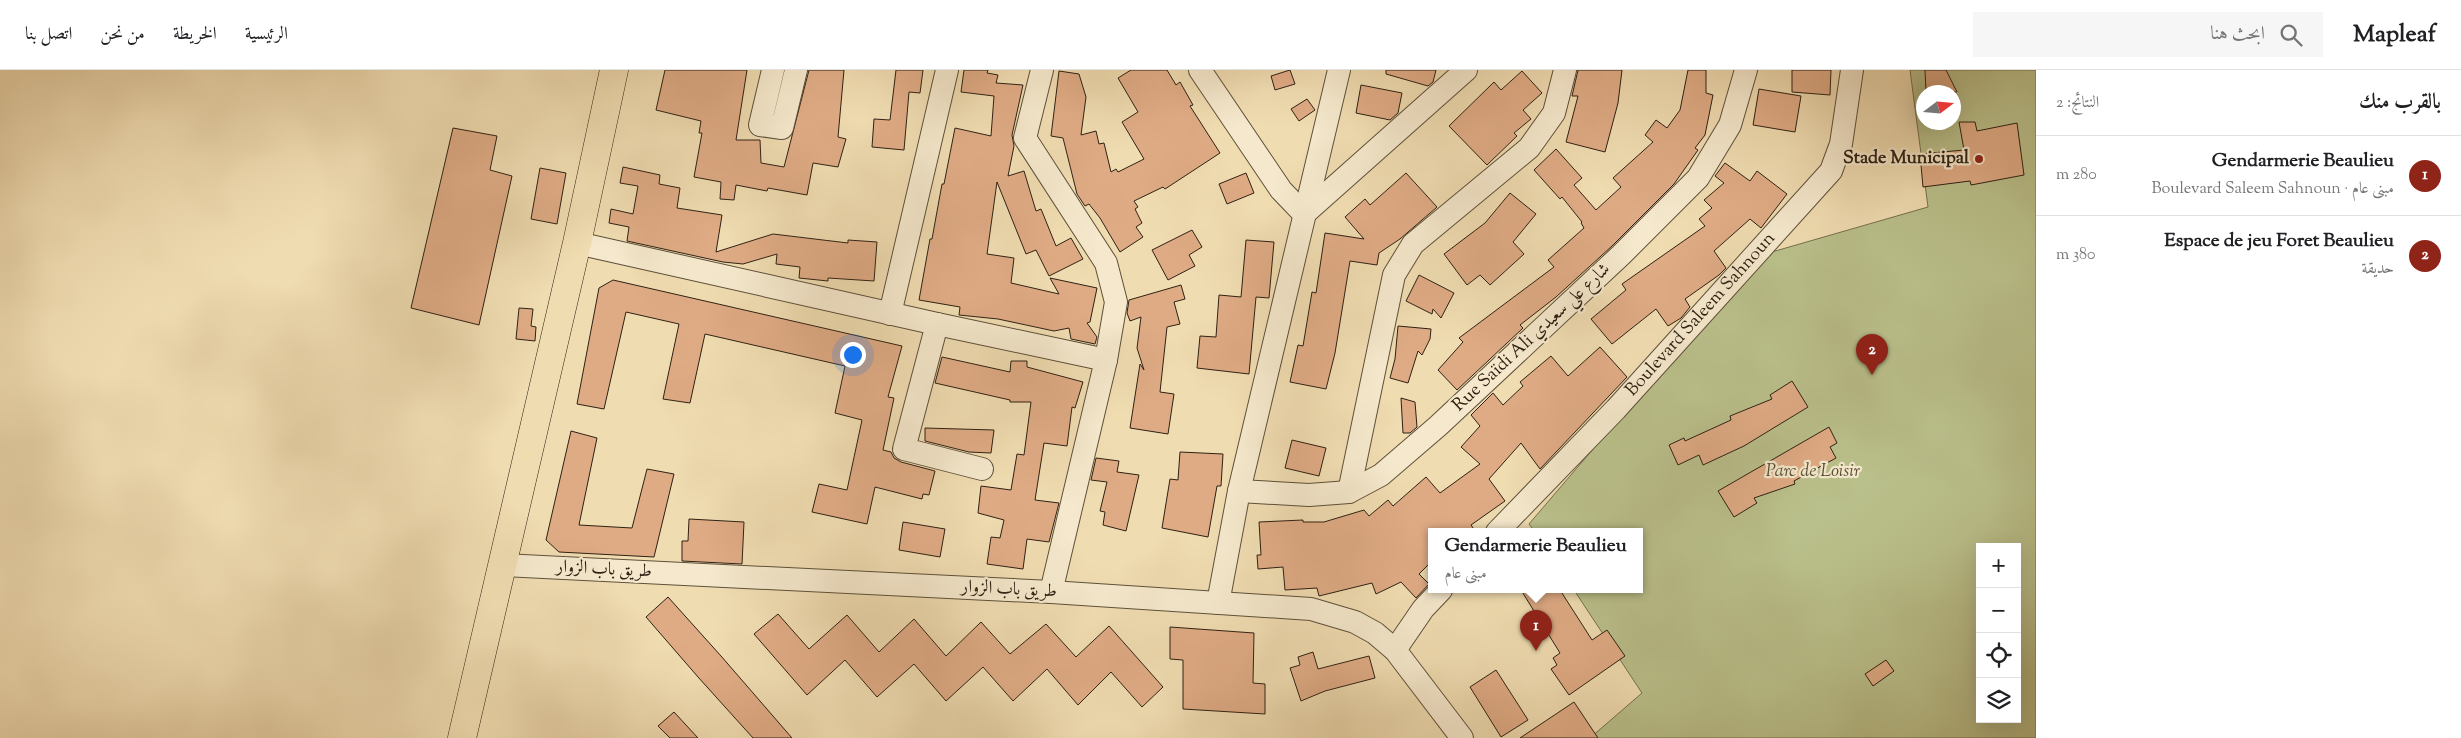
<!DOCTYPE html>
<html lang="ar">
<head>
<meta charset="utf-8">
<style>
	body { margin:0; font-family:"Sorts Mill Goudy",Amiri,serif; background:#f6f6f6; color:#202124; direction:rtl }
	.controls { position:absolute; right:15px; bottom:15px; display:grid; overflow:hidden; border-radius:0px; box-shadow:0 5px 20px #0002 }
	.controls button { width:45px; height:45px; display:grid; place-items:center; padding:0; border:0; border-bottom:1px solid #e0e0e0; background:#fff; color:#202124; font:25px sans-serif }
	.compass { position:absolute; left:1916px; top:15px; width:45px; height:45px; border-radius:50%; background:#fff; box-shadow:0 5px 20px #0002; rotate:74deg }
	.you { position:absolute; left:852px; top:284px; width:18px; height:18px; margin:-12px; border:4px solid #fff; border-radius:50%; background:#1a73e8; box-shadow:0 0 0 8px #1a73e833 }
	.badge { display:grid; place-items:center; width:32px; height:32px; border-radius:50%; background:#8f2418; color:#fff; font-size:16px; font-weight:700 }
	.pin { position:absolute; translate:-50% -41px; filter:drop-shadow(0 1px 2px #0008) }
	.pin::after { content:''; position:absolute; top:26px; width:18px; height:15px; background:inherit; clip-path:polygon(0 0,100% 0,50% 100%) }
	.popup { position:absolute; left:1428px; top:458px; width:215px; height:65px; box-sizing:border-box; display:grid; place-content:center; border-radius:0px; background:#fff; filter:drop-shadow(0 1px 4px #0005); font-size:16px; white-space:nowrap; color:#757577 }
	.popup b { font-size:19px; color:#202124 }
	.popup::after { content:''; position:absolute; left:50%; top:100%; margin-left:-10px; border:10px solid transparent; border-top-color:#fff }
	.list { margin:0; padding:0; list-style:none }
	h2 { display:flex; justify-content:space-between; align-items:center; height:65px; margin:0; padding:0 20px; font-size:21px }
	h2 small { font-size:16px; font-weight:400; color:#757577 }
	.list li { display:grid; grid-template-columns:32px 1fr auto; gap:15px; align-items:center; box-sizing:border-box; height:80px; padding:0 20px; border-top:1px solid #e0e0e0 }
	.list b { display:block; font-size:19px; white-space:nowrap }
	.list p { margin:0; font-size:16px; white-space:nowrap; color:#757577 }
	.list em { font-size:16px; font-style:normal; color:#757577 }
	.icon { flex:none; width:28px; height:28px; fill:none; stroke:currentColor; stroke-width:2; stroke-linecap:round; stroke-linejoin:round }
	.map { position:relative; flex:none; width:2036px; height:668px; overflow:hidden; direction:ltr }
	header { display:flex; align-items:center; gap:30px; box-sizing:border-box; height:70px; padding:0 25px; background:#fff; border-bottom:1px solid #e0e0e0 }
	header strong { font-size:24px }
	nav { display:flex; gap:28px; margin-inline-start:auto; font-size:18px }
	.search { width:350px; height:45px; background:#f6f6f6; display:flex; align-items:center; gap:12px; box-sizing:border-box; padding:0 18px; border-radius:0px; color:#757577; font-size:19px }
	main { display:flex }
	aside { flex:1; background:#fff }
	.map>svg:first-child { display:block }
	.green { fill:#bac08b; stroke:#74704f; fill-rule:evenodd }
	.building { fill:#dfab85; stroke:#2e2113 }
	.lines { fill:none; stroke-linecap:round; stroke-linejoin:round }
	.minor-casing { stroke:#5e503a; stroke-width:24 }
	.major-casing { stroke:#2e2113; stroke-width:29 }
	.minor { stroke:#f5e8cc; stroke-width:22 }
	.major { stroke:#f0dcb1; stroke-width:28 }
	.poi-dot { fill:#8f2418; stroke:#f5e8cc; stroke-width:2 }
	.labels { text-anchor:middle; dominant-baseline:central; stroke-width:4.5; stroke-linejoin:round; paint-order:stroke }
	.poi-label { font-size:18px; font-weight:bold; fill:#2e2113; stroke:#f5e8cc; text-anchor:end }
	.street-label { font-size:18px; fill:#2e2113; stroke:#f5e8cc }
	.park-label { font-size:18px; font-style:italic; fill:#585137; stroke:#f5e8cc }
</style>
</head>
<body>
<header>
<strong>Mapleaf</strong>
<div class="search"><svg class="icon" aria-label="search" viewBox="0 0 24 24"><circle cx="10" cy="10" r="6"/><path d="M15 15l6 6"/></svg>ابحث هنا</div>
<nav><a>الرئيسية</a><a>الخريطة</a><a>من نحن</a><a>اتصل بنا</a></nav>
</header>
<main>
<aside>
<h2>بالقرب منك<small>النتائج: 2</small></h2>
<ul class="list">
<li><span class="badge">1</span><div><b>Gendarmerie Beaulieu</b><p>مبنى عام · Boulevard Saleem Sahnoun</p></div><em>280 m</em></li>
<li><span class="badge">2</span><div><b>Espace de jeu Foret Beaulieu</b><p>حديقة</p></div><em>380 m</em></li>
</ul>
</aside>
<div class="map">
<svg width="2036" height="668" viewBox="0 0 2036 668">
	<rect width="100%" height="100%" fill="#f0dcb1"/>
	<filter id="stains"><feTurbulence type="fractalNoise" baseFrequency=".004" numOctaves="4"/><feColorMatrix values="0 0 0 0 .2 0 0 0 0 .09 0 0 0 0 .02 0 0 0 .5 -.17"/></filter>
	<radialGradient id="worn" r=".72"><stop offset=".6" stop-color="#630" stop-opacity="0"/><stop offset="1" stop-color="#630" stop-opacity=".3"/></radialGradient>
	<path class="green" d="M1910,0h126v668h-446l52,-45 -68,-103h66v-58h-105l-6,-8 229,-268 170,-49zM1924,22h30v30h-30zM1980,477h37v172h-37z"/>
	<g class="building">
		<path d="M665,0h82l-11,70h24l1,23 23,4 25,-97h35l-6,67 8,2 -8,28 -25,-4 -6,32 -39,-7 -1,3 -31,-6 -2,15 -14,-1 1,-17 -27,-5 8,-44h-3l2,-12 -45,-11z"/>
		<path d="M896,0h27l-3,23 -11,-1 -5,58 -32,-3 2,-28 16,1z"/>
		<path d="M964,0h24l-1,3 11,2 -2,8 27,2 -11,50 2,11 -6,30 16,-5 12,40 5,-2 15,37 15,-8 12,21 -34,17 -13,-26 -10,4 -29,-72 -10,72 27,4 -3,25 48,11 -9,-16 47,10 -7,34 -3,1 10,14 -2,7 -24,-5 -2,-11 -15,3 -56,-12 -39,-4 1,-8 -41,-7 11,-61h2l10,-55h2l11,-56 36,8 3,-40 -33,-4z"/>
		<path d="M1131,0h36l9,15 4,-3 13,23 -3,1 30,47 -55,36 -2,-2 -29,14 4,6 -3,2 7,14 -6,4 7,10 -23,15 -20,-34 -11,-14 -4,2 -8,-12 -14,-56 -12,-2 8,-65 20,3 7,23 -5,38 15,-4 3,13 5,-1 7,29 5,-3 2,3 26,-13 -22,-37 16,-10 -20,-34z"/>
		<path d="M1290,0l5,14 -20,6 -4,-14z"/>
		<path d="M1386,0h50l-3,12 -5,4 -42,-12z"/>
		<path d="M1578,0h44l-4,33 -13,49 -39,-10 12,-46h-6z"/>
		<path d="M1688,0h18v23l7,2 -8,40 -10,13 3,2 -24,34 -62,62 -56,51 -36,28 3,3 -66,62 -19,-20 25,-28 -4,-4 95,-71 -6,-7 36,-32 -3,-5 1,-1 -20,-25 -2,2 -26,-29 22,-21 26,29 -8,7 22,25 25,-23 -8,-9 40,-36 -8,-7 11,-15 11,8 13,-18z"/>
		<path d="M1792,0h39l-1,25 -38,-3z"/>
		<path d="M1925,0h21l11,22h-31z"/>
		<path d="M1522,1l20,22 -19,17 8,9 -17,14 3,3 -30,29 -38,-39 45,-44 7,8z"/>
		<path d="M1361,15l41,8 -4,20 -8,7 -34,-7z"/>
		<path d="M1759,19l42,7 -6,36 -42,-7z"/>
		<path d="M1307,29l8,11 -16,11 -8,-12z"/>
		<path d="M1959,52h16l2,9 40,-8 7,52 -53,10 -1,-4 -47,6 -3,-33 44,-4z"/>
		<path d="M453,58l44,8 -7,34 22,6 -33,149 -68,-17z"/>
		<path d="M1725,93l25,18 7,-10 30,23 -26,34 -11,-9 -36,32 12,17 -7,7 -34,24 5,8 -9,11 -13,8 -12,-17 -44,35 -21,-25 35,-29 -4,-6 83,-58 -6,-7 13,-11 -8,-8 20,-17 -9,-7z"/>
		<path d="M623,97l37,8 -1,9 21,4 -3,20 45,7 -6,37 57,-18 75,9v-3l29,2 -3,39 -46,-3v3l-29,-3 1,-11 -24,-3 1,-10 -34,10 -20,-2 -96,-21 2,-14 -20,-4 2,-14 22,5 5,-28 -18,-3z"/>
		<path d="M540,98l26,5 -9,51 -26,-5z"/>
		<path d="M1246,103l8,20 -27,11 -8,-20z"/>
		<path d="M1406,103l31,34 -37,32 -21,14 -2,12 -27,-4 -15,92 -9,36 -36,-7 8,-37 5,1 9,-54 4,1 9,-60 39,6 -19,-22 20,-18 5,6z"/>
		<path d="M1510,123l26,21 -23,28 11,12 -34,31 -10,-10 -13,10 -23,-31 41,-31z"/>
		<path d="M1192,160l10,17 -13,8 6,11 -27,14 -16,-30z"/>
		<path d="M1246,170l28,2 -5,56 -13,-1 -7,77 -52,-6 3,-32 16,1 3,-42 22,2z"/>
		<path d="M1419,205l35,18 -13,25 -8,-9 -1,5 -26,-13z"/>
		<path d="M613,210l289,66 -14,51 6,1 -11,52 8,2 3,6 7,4 34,9 -6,24 -6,-1 -1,5 -47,-12 -8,37 -55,-12 7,-28 28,6 15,-70 -27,-7 10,-47 -140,-32 -15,69 -27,-4 16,-75 -53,-12 -22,97 -27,-5 22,-116z"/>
		<path d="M1181,215l4,14 -11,3 6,22 -13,3 -7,65 14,2 -6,40 -38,-6 10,-64 4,6 -7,-22 4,-31 -11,4 -3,-8 2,-13z"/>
		<path d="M519,238l14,1 -2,17 5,1 -1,14 -19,-2z"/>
		<path d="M1398,256l33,3 -1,10 -8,16 -4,-4 -10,32 -18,-5 5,-19z"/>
		<path d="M1600,277l27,30 -87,92 -19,-26 -32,36 16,22 -34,24 5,7h-44v29l-13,13 10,10 -13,14 -15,-16 -25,12 -4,-11 -53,13 -2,-8 -32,2 -2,-23 -25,2 -1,-14h4l-2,-33 44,-2v2h21l40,-12 5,6 19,-16 5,6 33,-29 14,16 40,-29 -19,-17 19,-21 -9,-11 22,-22 10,12 20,-19 -3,-4 31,-26 17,20z"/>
		<path d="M942,287l68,15 1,-11h16v6l56,15 -8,26 -3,-1 -5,39 -23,-3 -9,57 24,3 -10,39 -22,-3 -4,30 -36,-5 4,-27 9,1 4,-18 -26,-7 3,-27 30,4 6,-36 7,1 7,-53h-21v-2l-75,-17z"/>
		<path d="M1792,311l16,26 -64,39 -41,19 -4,-10 -21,10 -9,-20 15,-7 1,3 46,-21 -1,-4 42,-17 -2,-4z"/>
		<path d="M1401,328l14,4 2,25 -7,6h-7z"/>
		<path d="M1829,357l8,16 -7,4 6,11 -42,23 1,3 -41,14 3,5 -23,14 -16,-26z"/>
		<path d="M925,358l69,2 -3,23 -22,-1 -44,-11z"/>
		<path d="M571,361l26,7 -18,87 53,3 15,-59 27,5 -20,83 -95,-5 -13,-12z"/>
		<path d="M1292,370l34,8 -7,28 -34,-8z"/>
		<path d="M1180,382l43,2 -2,32h-4l-9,51 -46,-9 8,-49 8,1z"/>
		<path d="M1096,388l23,3 -2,11 22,3 -13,56 -23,-6 2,-13 -5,-1 7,-29 -16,-2z"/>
		<path d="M689,449l55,3 -2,42 -60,-3v-20h6z"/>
		<path d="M903,452l42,7 -5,28 -41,-7z"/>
		<path d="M1521,520h39l32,50 15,-10 18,26 -56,39 -18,-26 6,-4 -4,-7 7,-5z"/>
		<path d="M668,527l53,59 71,82h-39l-55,-61 -52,-60z"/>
		<path d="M778,544l31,35 38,-34 32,37 35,-33 32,37 35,-34 29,32 36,-30 30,33 33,-31 54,61 -21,20 -31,-35 -33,33 -31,-36 -34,32 -30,-34 -37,34 -32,-37 -37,33 -32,-37 -38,35 -53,-61z"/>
		<path d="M1170,557l84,6 -1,50 12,1v30l-82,-5v-49l-13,-1z"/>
		<path d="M1313,582l5,17 51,-13 6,22 -50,13 -24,10 -11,-33 10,-3 -2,-8z"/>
		<path d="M1886,590l8,11 -21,15 -8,-12z"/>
		<path d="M1496,600l32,50 -27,17 -31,-50z"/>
		<path d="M1574,632l24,36h-78z"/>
		<path d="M674,642l24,26h-28l-12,-12z"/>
	</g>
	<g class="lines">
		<g class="minor-casing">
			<g id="minor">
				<path d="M773,0l-13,55 22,3 14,-58"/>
				<path d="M1042,0l-17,68 81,125 10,39 -10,58 -55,232"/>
				<path d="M1200,0l81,120 23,24 162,-144"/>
				<path d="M577,173l360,81 169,36"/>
				<path d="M890,244l57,-244"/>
				<path d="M937,254l-33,125 78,20"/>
				<path d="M1239,421l70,4 40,-3 32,-17 57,-49 183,-171 77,-77 32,-53 16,-55"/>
				<path d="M1349,422l45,-217 19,-31 116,-96 25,-35 11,-43"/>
				<path id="s1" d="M1497,462l119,-123 215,-238 10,-27 11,-74"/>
				<path d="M501,495l550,27 260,17 44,13 20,11 20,17 67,88"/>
				<path d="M1218,533l21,-112 100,-421"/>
				<path d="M1395,580l28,-41 18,-19"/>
			</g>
		</g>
		<g class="major-casing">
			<path id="major" d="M462,668l115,-495 37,-173"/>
		</g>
		<use href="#minor" class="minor"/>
		<use href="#major" class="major"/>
	</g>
	<circle class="poi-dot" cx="1979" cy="89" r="5"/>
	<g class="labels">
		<g class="poi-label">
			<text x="1969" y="89">Stade Municipal</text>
		</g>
		<g class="street-label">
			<text stroke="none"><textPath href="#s1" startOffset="298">Boulevard Saleem Sahnoun</textPath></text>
			<text transform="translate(1532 268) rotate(-43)">Rue Saïdi Ali شارع علي سعيدي</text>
			<text transform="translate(604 500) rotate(3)">طريق باب الزوار</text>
			<text transform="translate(1009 520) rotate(3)">طريق باب الزوار</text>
		</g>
		<g class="park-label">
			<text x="1813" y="402">Parc de Loisir</text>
		</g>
	</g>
	<rect width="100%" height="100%" filter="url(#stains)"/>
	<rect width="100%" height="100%" fill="url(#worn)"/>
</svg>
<div class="controls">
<button>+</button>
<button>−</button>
<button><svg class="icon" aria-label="locate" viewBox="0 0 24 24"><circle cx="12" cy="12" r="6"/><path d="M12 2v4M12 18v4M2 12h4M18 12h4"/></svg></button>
<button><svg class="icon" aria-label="layers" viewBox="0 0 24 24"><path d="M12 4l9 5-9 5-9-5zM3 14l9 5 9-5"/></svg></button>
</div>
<svg class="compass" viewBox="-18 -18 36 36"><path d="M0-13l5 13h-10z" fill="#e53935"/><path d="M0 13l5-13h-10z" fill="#757577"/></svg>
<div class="you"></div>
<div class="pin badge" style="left:1536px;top:581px">1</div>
<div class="popup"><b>Gendarmerie Beaulieu</b>مبنى عام</div>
<div class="pin badge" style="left:1872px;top:305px">2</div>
</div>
</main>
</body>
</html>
